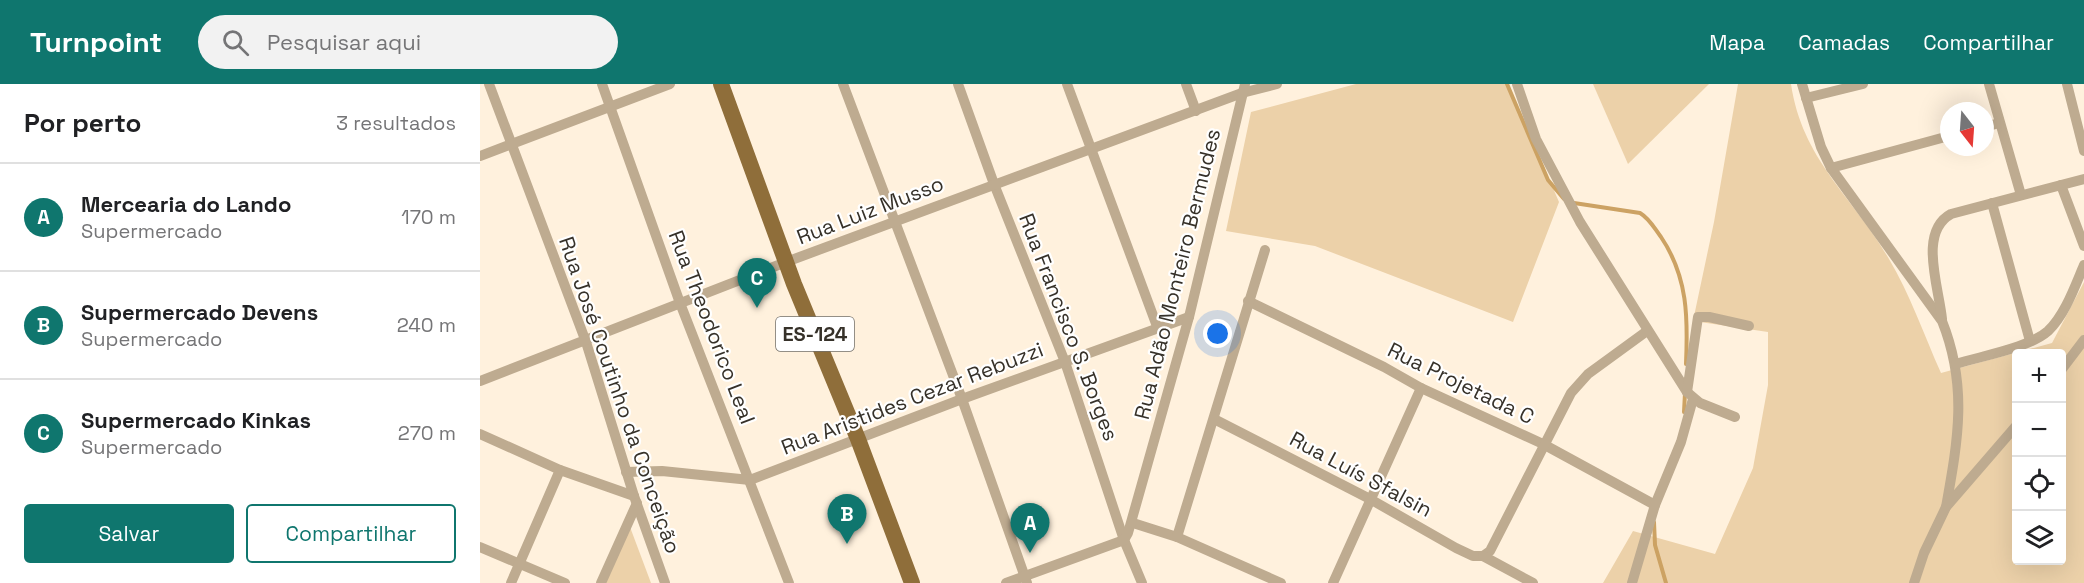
<!DOCTYPE html>
<html lang="pt">
<head>
<meta charset="utf-8">
<style>
	body { margin:0; font-family:"Space Grotesk",sans-serif; background:#f2f2f2; color:#202124 }
	.controls { position:absolute; right:18px; bottom:18px; display:grid; overflow:hidden; border-radius:6px; box-shadow:0 6px 24px #0002 }
	.controls button { width:54px; height:54px; display:grid; place-items:center; padding:0; border:0; border-bottom:2px solid #e0e0e0; background:#fff; color:#202124; font:30px sans-serif }
	.compass { position:absolute; left:1460px; top:18px; width:54px; height:54px; border-radius:50%; background:#fff; box-shadow:0 6px 24px #0002; rotate:163deg }
	.you { position:absolute; left:738px; top:250px; width:21px; height:21px; margin:-15px; border:4px solid #fff; border-radius:50%; background:#1a73e8; box-shadow:0 0 0 9px #1a73e833 }
	.badge { display:grid; place-items:center; width:39px; height:39px; border-radius:50%; background:#0f766e; color:#fff; font-size:20px; font-weight:700 }
	.pin { position:absolute; translate:-50% -50px; filter:drop-shadow(0 2px 3px #0008) }
	.pin::after { content:''; position:absolute; top:32px; width:21px; height:18px; background:inherit; clip-path:polygon(0 0,100% 0,50% 100%) }
	.list { margin:0; padding:0; list-style:none }
	h2 { display:flex; justify-content:space-between; align-items:center; height:78px; margin:0; padding:0 24px; font-size:26px }
	h2 small { font-size:20px; font-weight:400; color:#757577 }
	.list li { display:grid; grid-template-columns:39px 1fr auto; gap:18px; align-items:center; box-sizing:border-box; height:108px; padding:0 24px; border-top:2px solid #e0e0e0 }
	.list b { display:block; font-size:22px; white-space:nowrap }
	.list p { margin:0; font-size:20px; white-space:nowrap; color:#757577 }
	.list em { font-size:20px; font-style:normal; color:#757577 }
	.actions { display:flex; gap:12px; padding:18px 24px }
	.actions a { flex:1; padding:14px 0; border:2px solid #0f766e; border-radius:6px; text-align:center; font-size:21px; color:#0f766e }
	.actions .main { background:#0f766e; color:#fff }
	.icon { flex:none; width:33px; height:33px; fill:none; stroke:currentColor; stroke-width:2; stroke-linecap:round; stroke-linejoin:round }
	.map { position:relative; flex:none; width:1604px; height:499px; overflow:hidden }
	header { display:flex; align-items:center; gap:36px; box-sizing:border-box; height:84px; padding:0 30px; background:#0f766e; color:#fff }
	header strong { font-size:28px }
	nav { display:flex; gap:33px; margin-inline-start:auto; font-size:21px }
	.search { width:420px; height:54px; background:#f2f2f2; display:flex; align-items:center; gap:15px; box-sizing:border-box; padding:0 21px; border-radius:33px; color:#757577; font-size:22px }
	main { display:flex }
	aside { flex:1; background:#fff }
	.map>svg:first-child { display:block }
	.green { fill:#ecd1a9; fill-rule:evenodd }
	.lines { fill:none; stroke-linecap:round; stroke-linejoin:round }
	.stream { stroke:#cca263; stroke-width:4 }
	.street { stroke:#beab90; stroke-width:10 }
	.primary { stroke:#8f6e3a; stroke-width:16 }
	.labels { text-anchor:middle; dominant-baseline:central; stroke-width:4.5; stroke-linejoin:round; paint-order:stroke }
	.shield { fill:#fff; stroke:#726f69; stroke-width:1.5 }
	.shield-label { font-size:20px; font-weight:bold; fill:#363129 }
	.street-label { font-size:21px; fill:#363129; stroke:#fff }
</style>
</head>
<body>
<header>
<strong>Turnpoint</strong>
<div class="search"><svg class="icon" aria-label="search" viewBox="0 0 24 24"><circle cx="10" cy="10" r="6"/><path d="M15 15l6 6"/></svg>Pesquisar aqui</div>
<nav><a>Mapa</a><a>Camadas</a><a>Compartilhar</a></nav>
</header>
<main>
<aside>
<h2>Por perto<small>3 resultados</small></h2>
<ul class="list">
<li><span class="badge">A</span><div><b>Mercearia do Lando</b><p>Supermercado</p></div><em>170 m</em></li>
<li><span class="badge">B</span><div><b>Supermercado Devens</b><p>Supermercado</p></div><em>240 m</em></li>
<li><span class="badge">C</span><div><b>Supermercado Kinkas</b><p>Supermercado</p></div><em>270 m</em></li>
</ul>
<div class="actions"><a class="main">Salvar</a><a>Compartilhar</a></div>
</aside>
<div class="map">
<svg width="1604" height="499" viewBox="0 0 1604 499">
	<rect width="100%" height="100%" fill="#fff1dd"/>
	<g class="green">
		<path d="M876,0h152l51,118 -46,120 -198,-76 -89,-15 25,-119z"/>
		<path d="M1113,0h116l-81,80z"/>
		<path d="M1258,0h53c11,76 63,114 98,175 21,35 35,76 52,114l111,-30 32,-61v301h-481l30,-52 82,23 38,-86 15,-83v-53l-75,-11 21,-99zM1536,270h46v206h-46z"/>
		<path d="M150,443l21,56h-45z"/>
	</g>
	<g class="lines">
		<g class="stream">
			<path d="M1027,0l41,96 16,19"/>
			<path d="M1094,119l66,10c10,6 14,15 21,24 27,40 27,81 25,127"/>
			<path d="M1204,328l1,-19"/>
			<path d="M1174,438l1,23 11,38"/>
		</g>
		<g class="street">
			<path d="M9,0l97,258 48,154 31,87"/>
			<path d="M122,0l78,219 109,280"/>
			<path d="M363,0l119,315 65,184"/>
			<path d="M478,0l36,100 71,178 59,178 18,43"/>
			<path d="M587,0l91,245"/>
			<path d="M706,0l10,27"/>
			<path d="M1037,0l19,55 44,83 107,170 13,11 35,14"/>
			<path d="M1322,0l19,63 10,21 111,153c26,65 16,119 4,186"/>
			<path d="M1509,0l32,111"/>
			<path d="M1587,0l17,67"/>
			<path d="M1326,14l57,-14"/>
			<path d="M1505,43l14,-4"/>
			<path d="M0,72l190,-72"/>
			<path d="M1351,84l118,-32"/>
			<path d="M1581,101l23,61"/>
			<path d="M1512,119l38,138"/>
			<path d="M768,217l136,66 37,21 122,56 112,61"/>
			<path d="M1462,235c-3,-32 -24,-87 9,-105l133,-35"/>
			<path d="M1476,280c25,-8 73,-16 92,-33 17,-16 27,-45 36,-66"/>
			<path d="M1582,285l22,-29"/>
			<path d="M0,297l306,-119 456,-169 35,-9"/>
			<path d="M1207,308l11,-75h11l40,9"/>
			<path d="M734,335l156,80 86,49 17,8h10l7,-5 81,-158 17,-19 59,-43"/>
			<path d="M0,350l80,36 74,26"/>
			<path d="M146,388l36,-1 88,9 212,-81 227,-82"/>
			<path d="M653,439l44,14 104,46"/>
			<path d="M697,453l88,-287"/>
			<path d="M0,463l85,36"/>
			<path d="M1003,472l50,27"/>
			<path d="M31,499l49,-113"/>
			<path d="M121,499l36,-80"/>
			<path d="M526,499l118,-43 4,-7 61,-216 56,-233"/>
			<path d="M853,499l88,-195"/>
			<path d="M1152,499l23,-78 26,-63 12,-43"/>
			<path d="M1434,499l10,-30 22,-46 70,-81"/>
		</g>
		<path class="primary" d="M241,0l73,200 64,155 54,144"/>
	</g>
	<g class="labels">
		<rect class="shield" x="296" y="233" width="78" height="34" rx="4.5"/>
		<g class="shield-label">
			<text x="335" y="250">ES-124</text>
		</g>
		<g class="street-label">
			<text transform="translate(390 126) rotate(-21)">Rua Luiz Musso</text>
			<text transform="translate(697 190) rotate(-76)">Rua Adão Monteiro Bermudes</text>
			<text transform="translate(232 243) rotate(69)">Rua Theodorico Leal</text>
			<text transform="translate(589 243) rotate(69)">Rua Francisco S. Borges</text>
			<text transform="translate(981 299) rotate(26)">Rua Projetada C</text>
			<text transform="translate(140 311) rotate(71)">Rua José Coutinho da Conceição</text>
			<text transform="translate(432 314) rotate(-21)">Rua Aristides Cezar Rebuzzi</text>
			<text transform="translate(881 390) rotate(28)">Rua Luís Sfalsin</text>
		</g>
	</g>
</svg>
<div class="controls">
<button>+</button>
<button>−</button>
<button><svg class="icon" aria-label="locate" viewBox="0 0 24 24"><circle cx="12" cy="12" r="6"/><path d="M12 2v4M12 18v4M2 12h4M18 12h4"/></svg></button>
<button><svg class="icon" aria-label="layers" viewBox="0 0 24 24"><path d="M12 4l9 5-9 5-9-5zM3 14l9 5 9-5"/></svg></button>
</div>
<svg class="compass" viewBox="-18 -18 36 36"><path d="M0-13l5 13h-10z" fill="#e53935"/><path d="M0 13l5-13h-10z" fill="#757577"/></svg>
<div class="you"></div>
<div class="pin badge" style="left:550px;top:469px">A</div>
<div class="pin badge" style="left:367px;top:460px">B</div>
<div class="pin badge" style="left:277px;top:224px">C</div>
</div>
</main>
</body>
</html>
